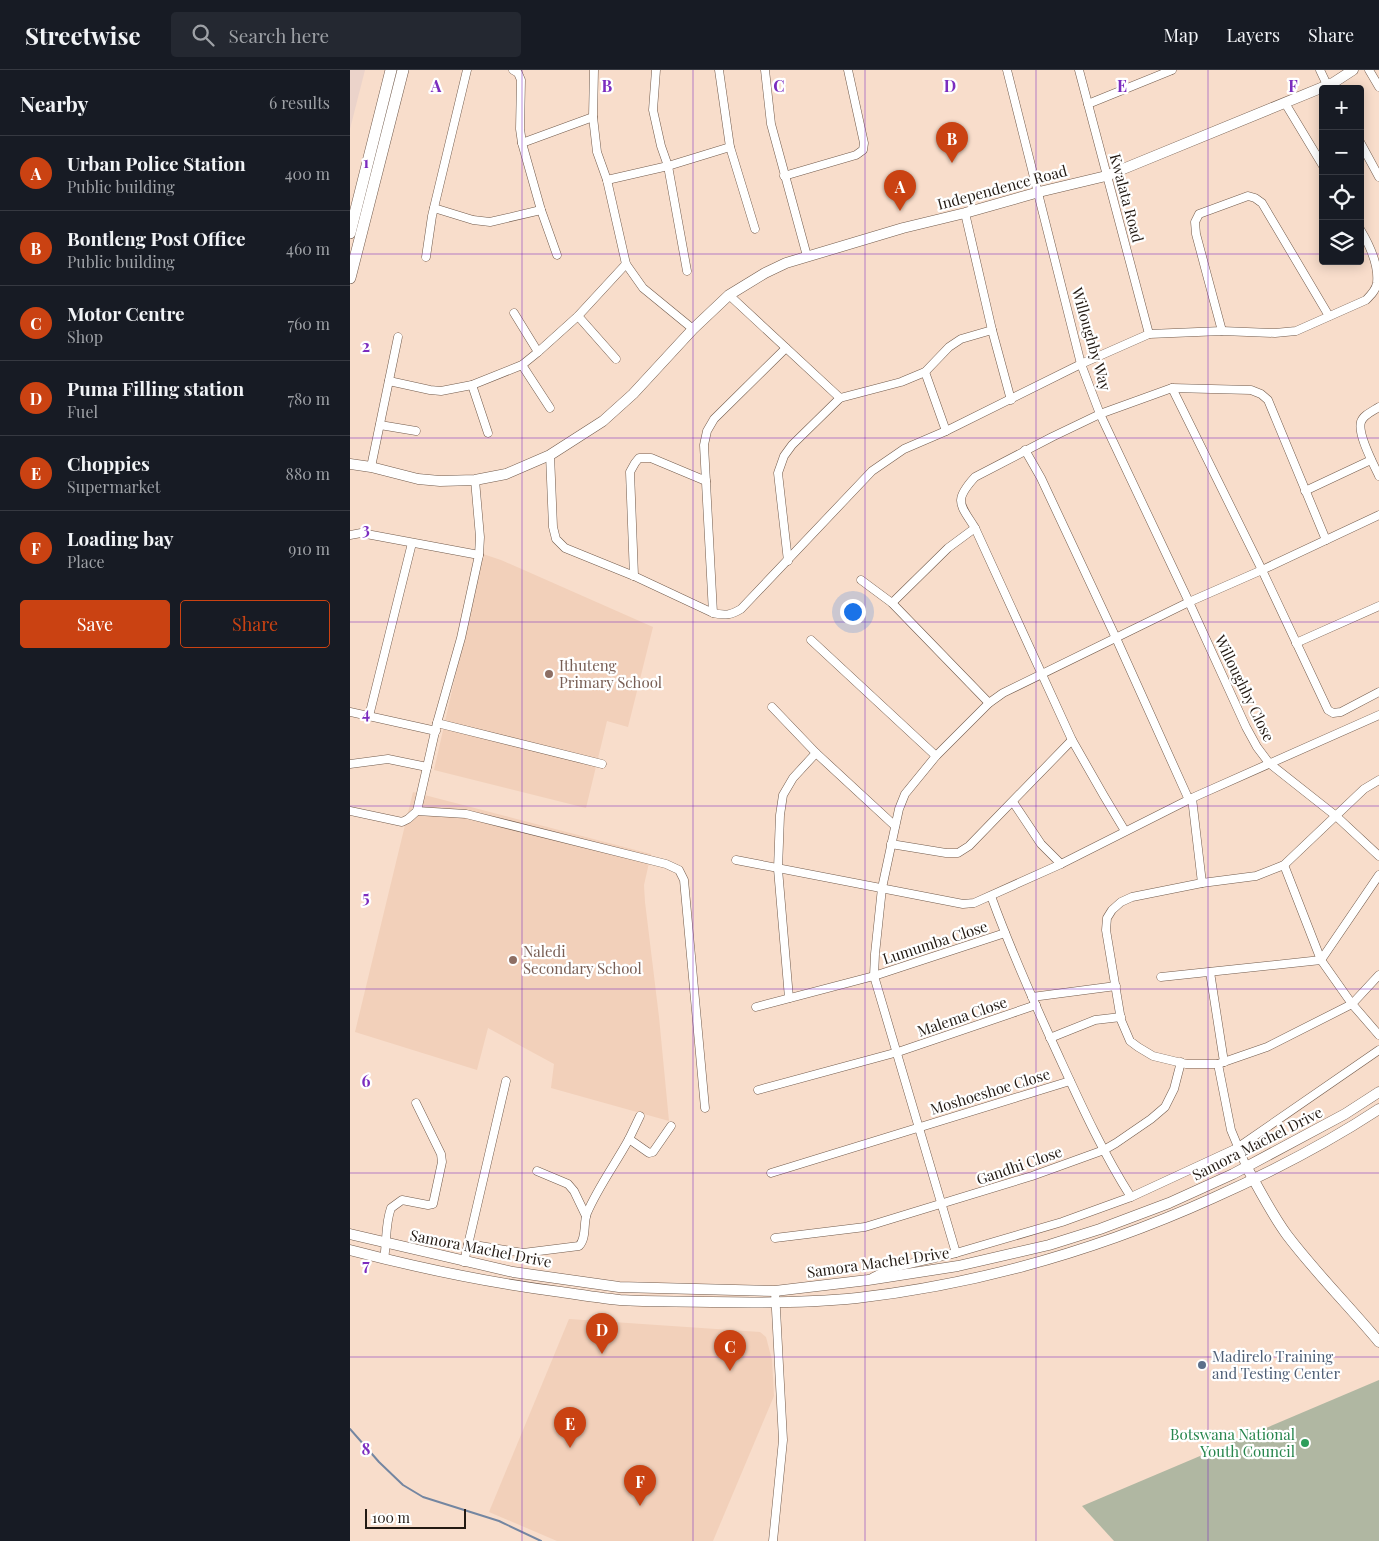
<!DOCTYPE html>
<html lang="en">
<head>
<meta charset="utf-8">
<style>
	body { margin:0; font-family:"Playfair Display",serif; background:#242831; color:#f1f3f6 }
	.controls { position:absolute; right:15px; top:15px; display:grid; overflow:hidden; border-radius:5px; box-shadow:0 2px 12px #0003 }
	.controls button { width:45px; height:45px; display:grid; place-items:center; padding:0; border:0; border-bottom:1px solid #363941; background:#171b24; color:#f1f3f6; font:25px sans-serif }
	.scale { position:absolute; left:15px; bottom:12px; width:101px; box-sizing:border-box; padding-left:5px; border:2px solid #231a13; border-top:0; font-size:14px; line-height:18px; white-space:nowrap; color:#231a13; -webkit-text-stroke:4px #fff; paint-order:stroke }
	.you { position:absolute; left:502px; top:541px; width:18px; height:18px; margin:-12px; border:4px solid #fff; border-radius:50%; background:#1a73e8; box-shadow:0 0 0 8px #1a73e833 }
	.badge { display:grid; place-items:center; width:32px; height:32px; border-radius:50%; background:#ca4212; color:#fff; font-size:16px; font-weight:700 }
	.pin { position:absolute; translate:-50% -41px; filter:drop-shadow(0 1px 2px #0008) }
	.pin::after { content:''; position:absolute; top:26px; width:18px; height:15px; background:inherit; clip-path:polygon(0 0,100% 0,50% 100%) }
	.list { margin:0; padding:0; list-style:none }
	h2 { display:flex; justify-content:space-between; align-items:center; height:65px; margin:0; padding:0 20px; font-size:21px }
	h2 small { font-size:16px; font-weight:400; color:#9ea1a6 }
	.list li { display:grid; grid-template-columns:32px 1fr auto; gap:15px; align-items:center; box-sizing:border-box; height:75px; padding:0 20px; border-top:1px solid #363941 }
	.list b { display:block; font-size:19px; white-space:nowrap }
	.list p { margin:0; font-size:16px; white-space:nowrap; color:#9ea1a6 }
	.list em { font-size:16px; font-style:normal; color:#9ea1a6 }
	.actions { display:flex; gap:10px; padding:15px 20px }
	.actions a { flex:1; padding:11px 0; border:1px solid #ca4212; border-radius:5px; text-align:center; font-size:18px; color:#ca4212 }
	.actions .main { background:#ca4212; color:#fff }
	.icon { flex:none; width:28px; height:28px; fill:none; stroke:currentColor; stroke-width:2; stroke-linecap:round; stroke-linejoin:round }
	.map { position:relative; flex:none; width:1029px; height:1471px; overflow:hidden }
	header { display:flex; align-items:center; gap:30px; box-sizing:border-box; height:70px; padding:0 25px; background:#171b24; border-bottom:1px solid #363941 }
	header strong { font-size:24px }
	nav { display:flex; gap:28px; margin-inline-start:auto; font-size:18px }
	.search { width:350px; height:45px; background:#242831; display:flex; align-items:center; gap:12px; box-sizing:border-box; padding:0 18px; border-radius:5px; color:#9ea1a6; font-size:19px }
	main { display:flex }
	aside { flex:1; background:#171b24 }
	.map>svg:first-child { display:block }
	.built { fill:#f2d0ba }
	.industrial { fill:#ebd3ca }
	.green { fill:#b0b7a2 }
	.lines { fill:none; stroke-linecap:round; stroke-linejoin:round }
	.stream { stroke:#7486a1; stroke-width:2 }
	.street-casing { stroke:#725b4c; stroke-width:9 }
	.secondary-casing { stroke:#725b4c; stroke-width:11 }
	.primary-casing { stroke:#725b4c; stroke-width:12 }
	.street { stroke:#fff; stroke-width:8 }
	.secondary { stroke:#fff; stroke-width:10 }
	.primary { stroke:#fff; stroke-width:11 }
	.grid { fill:none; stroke:#7b2cbf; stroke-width:1; stroke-opacity:0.55 }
	.education-dot { fill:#8d6e63; stroke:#fff; stroke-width:2 }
	.service-dot { fill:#5c6f8a; stroke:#fff; stroke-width:2 }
	.leisure-dot { fill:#2e9e5b; stroke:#fff; stroke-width:2 }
	.labels { text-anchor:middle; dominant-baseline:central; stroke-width:4.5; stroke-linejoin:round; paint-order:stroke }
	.street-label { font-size:15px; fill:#231a13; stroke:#fff }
	.education-label { font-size:15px; fill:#785e54; stroke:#fff; text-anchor:start }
	.service-label { font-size:15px; fill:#4e5e75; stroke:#fff; text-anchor:start }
	.leisure-label { font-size:15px; fill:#27864d; stroke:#fff; text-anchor:end }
	.grid-label { font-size:16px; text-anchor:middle; font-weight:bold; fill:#7b2cbf; stroke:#fff; stroke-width:4.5; stroke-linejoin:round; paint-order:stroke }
</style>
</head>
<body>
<header>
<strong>Streetwise</strong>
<div class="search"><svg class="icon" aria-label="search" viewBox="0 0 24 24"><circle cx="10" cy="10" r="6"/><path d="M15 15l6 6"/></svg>Search here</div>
<nav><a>Map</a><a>Layers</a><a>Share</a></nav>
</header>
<main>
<aside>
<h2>Nearby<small>6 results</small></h2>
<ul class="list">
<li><span class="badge">A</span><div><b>Urban Police Station</b><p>Public building</p></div><em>400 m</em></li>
<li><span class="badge">B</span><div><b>Bontleng Post Office</b><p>Public building</p></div><em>460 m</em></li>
<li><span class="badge">C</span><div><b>Motor Centre</b><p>Shop</p></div><em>760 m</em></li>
<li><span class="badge">D</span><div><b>Puma Filling station</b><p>Fuel</p></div><em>780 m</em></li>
<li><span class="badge">E</span><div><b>Choppies</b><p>Supermarket</p></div><em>880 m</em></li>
<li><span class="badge">F</span><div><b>Loading bay</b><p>Place</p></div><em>910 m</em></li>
</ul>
<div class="actions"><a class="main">Save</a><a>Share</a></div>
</aside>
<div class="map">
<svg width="1029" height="1471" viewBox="0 0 1029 1471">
	<rect width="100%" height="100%" fill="#f8ddcb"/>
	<g class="built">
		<path d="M133,484l18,6 152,67 -25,100 -21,-6 -21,87 -152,-38z"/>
		<path d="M63,722l238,62 -7,31 1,17 14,115 10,104 -118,-33 3,-24 -66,-36 -11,42 -122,-38z"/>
		<path d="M219,1249l191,13 6,5 6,23 2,36 -61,145h-156l-68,-29z"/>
	</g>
	<path class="industrial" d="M0,0h15l-15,59z"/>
	<path class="green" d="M1029,1310v161h-265l-32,-35z"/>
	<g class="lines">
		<path class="stream" d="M0,1359l29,33 24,23 20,12 76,24 42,20"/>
		<g class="street-casing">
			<g id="street">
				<path d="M163,0l5,3 3,7 -1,49 2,14 19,67 16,45"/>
				<path d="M244,0l-1,47 4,35 10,28 19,84 17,24 50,41"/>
				<path d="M306,0l-3,40 8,36 7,20 19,105"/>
				<path d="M369,0l11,77 25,82"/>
				<path d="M415,0l6,54 36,132"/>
				<path d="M657,0l74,294 19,50 89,188 57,125 11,20 12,16 67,53 43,40"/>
				<path d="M729,0l70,264"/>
				<path d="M970,0l9,19"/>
				<path d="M1019,0l10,17"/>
				<path d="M935,33l38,63"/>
				<path d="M738,34l84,-34"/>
				<path d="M1010,72l19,35"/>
				<path d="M172,73l71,-26"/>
				<path d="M434,106l72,-21 7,-5 1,-7 -16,-73"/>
				<path d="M257,110l61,-14 62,-19"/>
				<path d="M84,138l39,12 17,2 51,-12"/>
				<path d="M615,143l27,117 19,70"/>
				<path d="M76,187l6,-41 35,-146"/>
				<path d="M379,225l111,103"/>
				<path d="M164,243l24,39"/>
				<path d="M228,246l38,43"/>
				<path d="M872,261l-26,-97 -1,-12 4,-8 49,-18 7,2 7,5 67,113"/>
				<path d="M172,295l28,43"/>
				<path d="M575,302l21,59"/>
				<path d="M39,311l41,9 11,1 31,-6 50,-20 16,-13 40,-36 48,-52"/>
				<path d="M122,315l16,48"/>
				<path d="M822,318l90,182 66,140 5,3 8,-1 38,-20"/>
				<path d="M1029,337c-6,4 -16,8 -18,15 -4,12 13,43 18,54"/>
				<path d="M30,355l36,6"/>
				<path d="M675,380l16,28 75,160 73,162"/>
				<path d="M200,385l3,72 3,12 9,9 69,28 79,37c12,3 18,2 28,-4l131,-138 32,-22 42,-18 135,-67 68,-30 73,-3 53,2 21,-2 70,-31c5,-5 10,-10 11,-17 2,-18 -8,-39 -17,-54"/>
				<path d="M21,397l27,-130"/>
				<path d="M955,421l66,-31"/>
				<path d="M0,465l11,-2 118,22"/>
				<path d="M438,491l-10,-88 6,-17 8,-11 48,-47 61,-16 24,-10 24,-25 12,-8 31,-9"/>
				<path d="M284,506l-4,-104 5,-9 4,-5h12l55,23"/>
				<path d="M511,510l31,23 97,100"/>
				<path d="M542,533l56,-55 27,-20"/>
				<path d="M363,543l-9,-168 3,-14 7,-12 72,-71"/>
				<path d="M461,570l125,116"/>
				<path d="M946,573l83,-37"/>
				<path d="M422,637l44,46 79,73"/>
				<path d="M0,642l86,19"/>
				<path d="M19,646l43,-173"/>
				<path d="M87,653l165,41"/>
				<path d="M0,694l38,-5 39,8"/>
				<path d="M1029,710l-15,9 -80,76 -28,11 -54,7 -70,14 -11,5 -9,8 -5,8 -1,12 15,90 9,21 8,6 15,9 33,8h32l49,-17 85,-43 27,-29"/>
				<path d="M842,728l10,85"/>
				<path d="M663,732l28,42 20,20"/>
				<path d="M0,741l52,11 6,-3 9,-8 20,-88 24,-85 18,-83 1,-18 -5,-57"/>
				<path d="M67,741l49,3 200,50 13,6 5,10 21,228"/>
				<path d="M775,761l-21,-35 -32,-56 -97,-212c-15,-24 -22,-27 0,-51l77,-40 48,-23 72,-26 79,2 10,4 7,6 58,140"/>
				<path d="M541,774l55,9h12l11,-7 103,-106"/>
				<path d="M386,790l227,44 11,-1 87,-39 131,-66 187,-83"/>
				<path d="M934,795l37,95 31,44 27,31"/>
				<path d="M641,826c19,52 41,102 64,152 23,50 46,102 76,149"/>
				<path d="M860,902l14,90"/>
				<path d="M811,907l160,-17 58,-85"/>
				<path d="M682,927l84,-11"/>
				<path d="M439,928l-11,-129 2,-54 3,-20 10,-17 23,-25"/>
				<path d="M406,937l118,-31 131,-43"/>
				<path d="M700,968l45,-18 26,-3"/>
				<path d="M868,994l13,66 15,36"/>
				<path d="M408,1020l140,-38 138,-47"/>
				<path d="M290,1046l-11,23 20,14 4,-1 18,-26"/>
				<path d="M187,1101l31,13 6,7 12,25"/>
				<path d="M421,1103l299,-92"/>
				<path d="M425,1168l90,-11 167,-51 72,-26 12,-7 35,-24 14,-12 9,-18 7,-27"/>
				<path d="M118,1174l55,9 56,-7c8,-8 4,-23 8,-33 11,-26 29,-50 42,-74"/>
				<path d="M606,1183l-82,-277 1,-22 7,-66 17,-79 6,-15 31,-38 53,-53 14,-10 186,-91 73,-32 117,-55"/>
				<path d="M34,1189c3,-17 1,-35 7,-51l11,-8 26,5 5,-1 9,-42 -1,-8 -25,-51"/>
				<path d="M114,1192l42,-181"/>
				<path d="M523,1207l19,-9 64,-15 106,-31 69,-25 106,-49 142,-98"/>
				<path d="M423,1471l10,-101 -8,-149"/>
			</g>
		</g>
		<g class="secondary-casing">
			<g id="secondary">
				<path d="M0,394l21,3 47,12 22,2 35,-1 31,-6 44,-19 53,-34 30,-27 60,-65 36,-34 36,-22 21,-10 117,-35 62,-15 74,-21 67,-16 227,-93 20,-13"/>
				<path d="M896,1096c13,23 25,47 41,69 28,37 62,71 92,107"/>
				<path d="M0,1164l163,38 106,15 156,4 93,-11 90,-14 91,-21 51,-16 69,-26 64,-29 112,-60 34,-22"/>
				<path d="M0,1180c69,18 140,33 211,42 20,3 39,6 59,8 30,2 61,1 91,2 49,1 97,1 146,-4 123,-14 243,-49 356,-100 58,-26 113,-54 166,-89"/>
			</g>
		</g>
		<g class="primary-casing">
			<g id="primary">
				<path d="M0,163l41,-163"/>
				<path d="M0,208l53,-208"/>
			</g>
		</g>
		<use href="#street" class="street"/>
		<use href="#secondary" class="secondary"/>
		<use href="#primary" class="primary"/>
	</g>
	<path class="grid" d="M172,0v1471M343,0v1471M515,0v1471M686,0v1471M858,0v1471M0,184h973M1010,184h19M0,368h1029M0,552h1029M0,736h1029M0,919h1029M0,1103h1029M0,1287h1029"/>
	<g class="education-dot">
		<circle cx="199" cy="604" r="5"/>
		<circle cx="163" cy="890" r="5"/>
	</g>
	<circle class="service-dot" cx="852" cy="1295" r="5"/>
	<circle class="leisure-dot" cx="955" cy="1373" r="5"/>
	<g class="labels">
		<g class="street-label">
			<text transform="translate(652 117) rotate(-15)">Independence Road</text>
			<text transform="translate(777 128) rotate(75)">Kwalata Road</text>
			<text transform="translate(742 269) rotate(74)">Willoughby Way</text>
			<text transform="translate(895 618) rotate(64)">Willoughby Close</text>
			<text transform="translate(585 872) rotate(-18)">Lumumba Close</text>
			<text transform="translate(612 946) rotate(-19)">Malema Close</text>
			<text transform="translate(640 1021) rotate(-17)">Moshoeshoe Close</text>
			<text transform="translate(907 1073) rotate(-27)">Samora Machel Drive</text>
			<text transform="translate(669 1095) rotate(-19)">Gandhi Close</text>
			<text transform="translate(131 1178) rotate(11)">Samora Machel Drive</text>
			<text transform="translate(528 1192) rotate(-8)">Samora Machel Drive</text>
		</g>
		<g class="education-label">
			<text x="209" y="595">Ithuteng<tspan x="209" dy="17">Primary School</tspan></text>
			<text x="173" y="881">Naledi<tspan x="173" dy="17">Secondary School</tspan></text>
		</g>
		<g class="service-label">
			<text x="862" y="1286">Madirelo Training<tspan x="862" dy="17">and Testing Center</tspan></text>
		</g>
		<g class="leisure-label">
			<text x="945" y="1364">Botswana National<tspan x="945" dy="17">Youth Council</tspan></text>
		</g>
	</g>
	<g class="grid-label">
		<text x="86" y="22">A</text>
		<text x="257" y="22">B</text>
		<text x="429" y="22">C</text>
		<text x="600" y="22">D</text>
		<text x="772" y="22">E</text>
		<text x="943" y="22">F</text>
		<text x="16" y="98">1</text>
		<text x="16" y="282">2</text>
		<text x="16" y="465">3</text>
		<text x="16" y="649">4</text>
		<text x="16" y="833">5</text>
		<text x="16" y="1017">6</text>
		<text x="16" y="1201">7</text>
		<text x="16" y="1385">8</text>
	</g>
</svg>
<div class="controls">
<button>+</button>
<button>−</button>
<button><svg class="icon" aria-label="locate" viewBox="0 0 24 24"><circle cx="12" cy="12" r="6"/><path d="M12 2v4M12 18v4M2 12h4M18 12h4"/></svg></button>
<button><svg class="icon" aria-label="layers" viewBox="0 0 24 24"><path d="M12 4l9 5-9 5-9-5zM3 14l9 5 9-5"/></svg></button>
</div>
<div class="scale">100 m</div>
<div class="you"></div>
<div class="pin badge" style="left:550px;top:141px">A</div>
<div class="pin badge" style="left:602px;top:93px">B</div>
<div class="pin badge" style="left:380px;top:1301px">C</div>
<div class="pin badge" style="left:252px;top:1284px">D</div>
<div class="pin badge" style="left:220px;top:1378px">E</div>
<div class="pin badge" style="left:290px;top:1436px">F</div>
</div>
</main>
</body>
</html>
